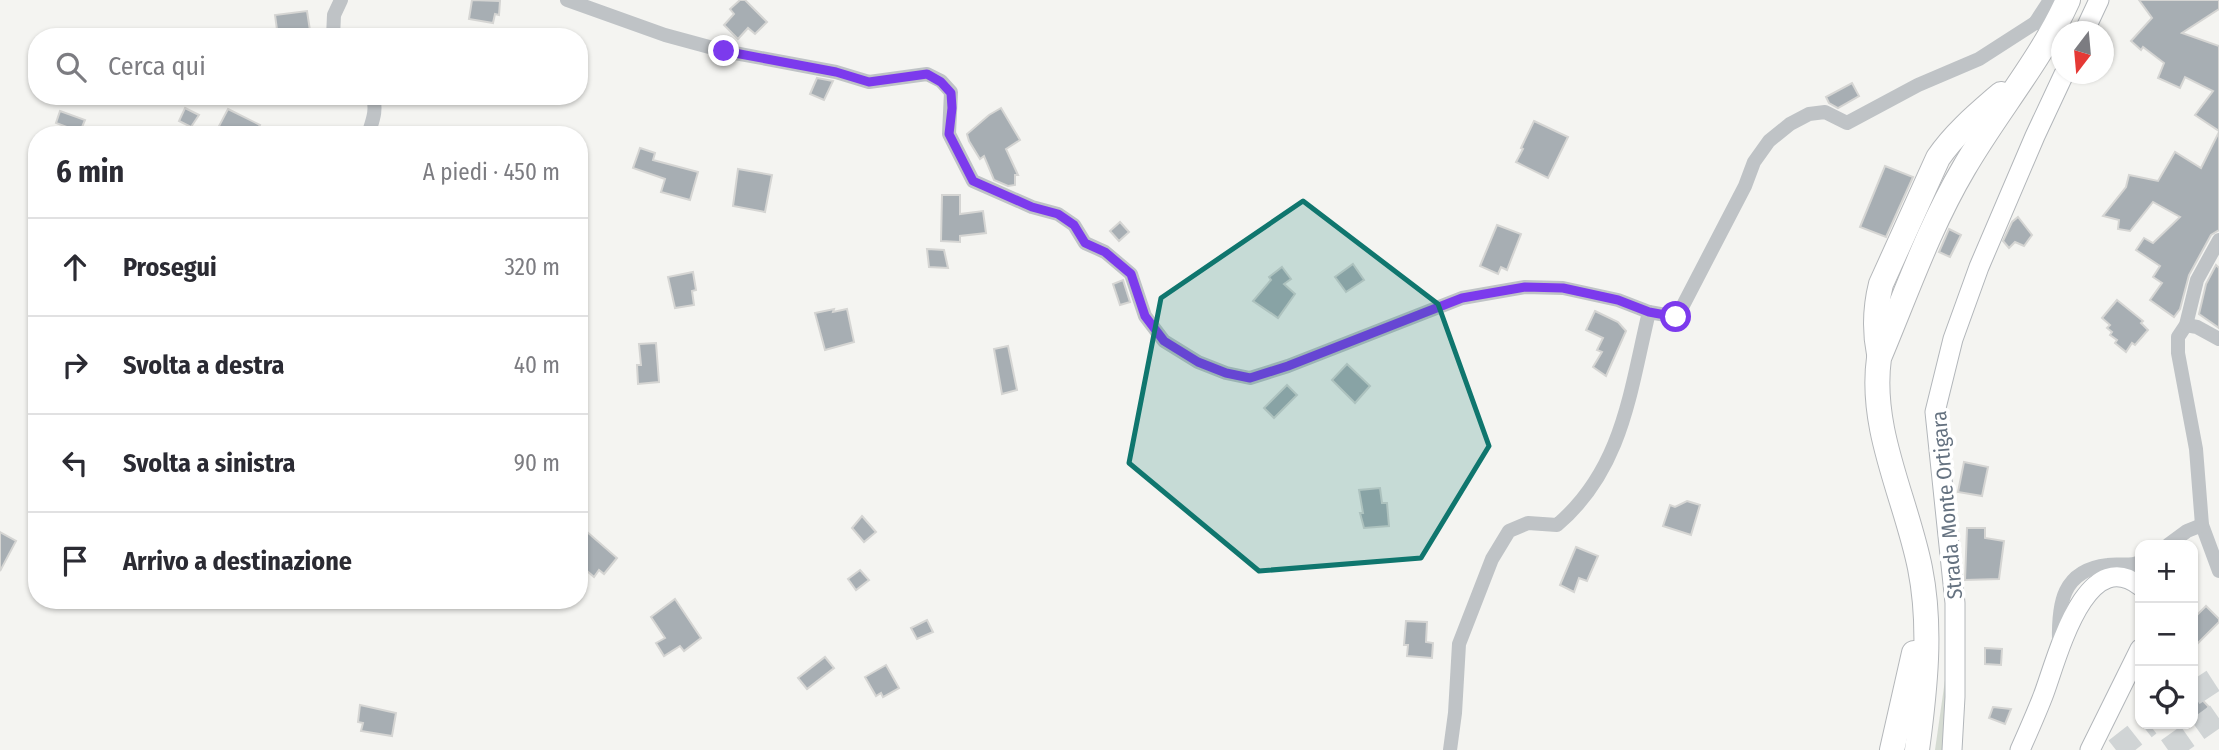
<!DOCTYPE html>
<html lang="it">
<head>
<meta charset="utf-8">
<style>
	body { margin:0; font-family:"Fira Sans Condensed",sans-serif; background:#f2f2f3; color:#2b2b33 }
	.controls { position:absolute; right:21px; bottom:21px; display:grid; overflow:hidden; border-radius:14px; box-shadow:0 2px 5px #0004 }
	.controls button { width:63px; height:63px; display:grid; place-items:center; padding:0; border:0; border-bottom:2px solid #e1e1e2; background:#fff; color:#2b2b33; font:35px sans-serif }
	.compass { position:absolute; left:2051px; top:21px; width:63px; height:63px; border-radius:50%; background:#fff; box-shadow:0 2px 5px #0004; rotate:196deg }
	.stop { position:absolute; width:21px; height:21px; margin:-16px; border:5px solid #7c3aed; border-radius:50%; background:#fff }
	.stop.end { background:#7c3aed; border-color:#fff; box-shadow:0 2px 7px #0008 }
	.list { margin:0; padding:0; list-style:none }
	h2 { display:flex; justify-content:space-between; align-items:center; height:91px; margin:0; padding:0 28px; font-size:30px }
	h2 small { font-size:23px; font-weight:400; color:#7c7c81 }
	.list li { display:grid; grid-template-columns:46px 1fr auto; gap:21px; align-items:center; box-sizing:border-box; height:98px; padding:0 28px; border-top:2px solid #e1e1e2 }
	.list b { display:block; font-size:26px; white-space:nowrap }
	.list em { font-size:23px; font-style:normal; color:#7c7c81 }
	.icon { flex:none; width:38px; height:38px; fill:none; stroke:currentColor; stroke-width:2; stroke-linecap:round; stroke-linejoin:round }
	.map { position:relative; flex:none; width:2219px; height:750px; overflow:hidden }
	.search { position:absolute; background:#fff; box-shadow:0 2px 5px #0004; left:28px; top:28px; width:560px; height:77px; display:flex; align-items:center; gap:18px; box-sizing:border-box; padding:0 24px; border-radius:28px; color:#7c7c81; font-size:26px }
	.panel { position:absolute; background:#fff; box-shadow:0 2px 5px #0004; left:28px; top:126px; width:560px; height:483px; border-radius:28px }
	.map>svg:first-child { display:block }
	.green { fill:#d5dbd2 }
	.building { fill:#a7aeb3; stroke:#d5d5d3; stroke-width:2 }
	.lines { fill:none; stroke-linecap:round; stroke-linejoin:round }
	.highway-tunnel { stroke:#d0d4d5; stroke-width:24; stroke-dasharray:24 12; stroke-linecap:butt }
	.secondary-casing { stroke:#b2b6ba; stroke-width:21 }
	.highway-casing { stroke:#b4b7ba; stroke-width:26 }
	.street { stroke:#bfc3c6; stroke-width:14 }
	.secondary { stroke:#fff; stroke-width:19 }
	.highway { stroke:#fff; stroke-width:24 }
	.route { stroke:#7c3aed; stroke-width:9 }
	.marked { fill:#0f766e; fill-opacity:0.2; stroke:#0f766e; stroke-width:5; stroke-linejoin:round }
	.labels { text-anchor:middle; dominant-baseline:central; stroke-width:7; stroke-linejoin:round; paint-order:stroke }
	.street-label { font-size:21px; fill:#657280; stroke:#fff }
</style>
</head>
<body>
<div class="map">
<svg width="2219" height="750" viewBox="0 0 2219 750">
	<rect width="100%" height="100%" fill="#f4f4f1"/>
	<path class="green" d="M1947,666l-2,84h-10z"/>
	<g class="building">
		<path d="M472,0l28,1 -1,14 -4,-1 -2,9 -24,-4z"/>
		<path d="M740,0h5l22,22 -12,12 -7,-6 -10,11 -14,-14 10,-11 -4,-5z"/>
		<path d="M2139,0h80v9l-37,24 37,13v85l-24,-16 18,-24 -28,-14 -5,11 -22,-10 6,-15 -21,-16 -2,3 -10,-9 21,-23z"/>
		<path d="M307,11l4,26h-33l-3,-22z"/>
		<path d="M817,78l16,3 -9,19 -14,-6z"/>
		<path d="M1852,83l7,13 -21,12 -9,-5 -3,-6z"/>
		<path d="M185,108l14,7 -8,12 -12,-6z"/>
		<path d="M1001,108l19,32 -14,9 12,26h-3v10l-7,1 -14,-6 -10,-24 -4,3 -11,-18 -2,-7 22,-19z"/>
		<path d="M228,109l32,16 -5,10h-24l-13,-7z"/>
		<path d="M60,111l25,9 -5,12 -24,-9z"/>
		<path d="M1534,121l34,16 -20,41 -32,-16 7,-13 -2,-1z"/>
		<path d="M2219,132v98l-8,5 -22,40 -9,34 -6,8 -24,-17 12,-17 -9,-6 7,-11 -24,-16 8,-12 9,5 27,-26 -27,-15 -23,29 -12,-2 1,-9 -16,-4 23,-29 3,-12 29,6 17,-29 26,16z"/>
		<path d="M640,148l15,5 -2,7 45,12 -8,28 -29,-8 4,-13 -32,-11z"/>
		<path d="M1885,166l28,11 -27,60 -26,-10z"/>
		<path d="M738,169l34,6 -7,37 -32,-6z"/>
		<path d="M942,195h18v19l23,-3 3,22 -26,3v6l-19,-1z"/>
		<path d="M2018,217l14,18 -8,11 -9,-4 -6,6 -6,-7 9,-19z"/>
		<path d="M1120,222l9,10 -10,9 -9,-10z"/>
		<path d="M1497,225l24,9 -14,36 -6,-3 -3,7 -18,-8z"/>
		<path d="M1949,229l12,6 -11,22 -11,-5z"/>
		<path d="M927,249l17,1 4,18 -19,-1z"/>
		<path d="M1353,264l11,16 -18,12 -11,-15z"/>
		<path d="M2216,265l3,3v60l-20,-14 7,-30z"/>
		<path d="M1282,267l9,12 -7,5 11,10 -17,24 -25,-17 18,-21 -2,-3z"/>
		<path d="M693,272l3,18 -4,1 2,14 -19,3 -7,-31z"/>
		<path d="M1123,280l7,22 -10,3 -7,-21z"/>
		<path d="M2117,300l26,21 -2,2 7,7 -13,15 -3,-2 -6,9 -11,-9 2,-3 -7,-5 2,-3 -5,-4 3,-3 -8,-7z"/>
		<path d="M834,309l-1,3 14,-3 7,33 -29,8 -10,-37z"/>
		<path d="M1595,311l23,11 8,9 -20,45 -13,-9 9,-15 -5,-2 6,-12 -17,-8z"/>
		<path d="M656,343l3,39 -21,2 -1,-19h4l-2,-21z"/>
		<path d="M1008,346l9,44 -15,4 -8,-45z"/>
		<path d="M1347,364l23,22 -15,17 -23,-23z"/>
		<path d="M1287,385l10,10 -23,23 -10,-10z"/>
		<path d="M1964,462l24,5 -6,29 -24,-4z"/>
		<path d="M1380,488l2,15h5l2,23 -25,2 -4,-15h3l-4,-23z"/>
		<path d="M1687,501l13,4 -9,30 -28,-9 7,-21 5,2z"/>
		<path d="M862,516l14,16 -12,10 -12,-14z"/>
		<path d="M1967,528h18v10l19,3 -5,38 -34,1z"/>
		<path d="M586,531l31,27 -13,16 -5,-4 -5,7 -15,-13v-26z"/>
		<path d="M0,532l16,9 -16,30z"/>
		<path d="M1576,547l22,9 -11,25 -8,-3 -5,14 -14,-7z"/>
		<path d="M860,570l9,10 -13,10 -8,-11z"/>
		<path d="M675,599l26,39 -17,13 -4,-5 -16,10 -8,-13 9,-5 -14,-21z"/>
		<path d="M2206,606l13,13v3l-26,26v-29z"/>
		<path d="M927,620l6,12 -16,7 -6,-11z"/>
		<path d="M1406,621l21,1 -1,20 7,1 -1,15 -25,-2 1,-11h-4z"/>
		<path d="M1985,648l17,1 -1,16 -16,-1z"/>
		<path d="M825,657l9,11 -27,21 -9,-11z"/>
		<path d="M886,665l13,23 -16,9 -2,-4 -5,3 -11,-19z"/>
		<path d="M2193,690l16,17 -16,15z"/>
		<path d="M360,705l36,8 -4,23 -31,-5 2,-8 -5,-1z"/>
		<path d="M1993,707l18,2 -6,15 -16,-6z"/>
	</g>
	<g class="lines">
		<g class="highway-tunnel">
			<path d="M2193,694l26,-17"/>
			<path d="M2116,750l33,-26"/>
			<path d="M2168,750l51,-36"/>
		</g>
		<g class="secondary-casing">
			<g id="secondary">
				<path d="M2084,32l15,-32"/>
				<path d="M1952,750l3,-53v-94l-20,-191 18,-73 26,-72 56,-131 29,-62"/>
				<path d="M2020,750c8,-18 16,-36 23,-54 13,-33 41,-153 97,-110"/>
				<path d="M2090,750l50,-101"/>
			</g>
		</g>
		<g class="highway-casing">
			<g id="highway">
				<path d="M1879,354c-5,-25 -4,-46 2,-70l57,-126c17,-25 40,-44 63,-64"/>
				<path d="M1892,750l22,-97"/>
				<path d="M1917,750c8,-60 15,-122 3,-182 -14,-70 -51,-138 -41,-210 27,-64 50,-131 85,-190 33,-57 77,-108 104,-168"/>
			</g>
		</g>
		<g class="street">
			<path d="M567,0l98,35 59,16 112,21 33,10 58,-8 14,7 10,11 -2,42 24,47 59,26 26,7 16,11 11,18 20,9 26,22 14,42 19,25 34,21 28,11 24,5 38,-12 174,-68 63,-11 38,1 55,12 31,12"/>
			<path d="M2035,23l15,-23"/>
			<path d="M333,37l1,-22 7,-15"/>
			<path d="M368,135c4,-13 10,-26 4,-39"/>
			<path d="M2219,240l-22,40 -11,45 -8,12v16l18,96 6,76 17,46"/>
			<path d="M2186,325l11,2 22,12"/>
			<path d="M2168,545l19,-14 15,-6"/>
			<path d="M2059,642c-1,-38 3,-72 49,-77 11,-2 22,2 32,-3"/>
			<path d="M1450,750l5,-37 4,-69 33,-85 17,-28 19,-8 29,2c66,-56 73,-134 92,-213l28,5 68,-131 9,-24 15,-21 21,-17 19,-10 16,-2 22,11 71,-38 61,-26 56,-36h12"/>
		</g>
		<use href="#secondary" class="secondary"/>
		<use href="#highway" class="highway"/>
	</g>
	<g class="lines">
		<path class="route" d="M724,51l112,21 33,10 58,-8 14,8 10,11 1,15 -3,26 24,47 59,26 26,7 16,11 11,18 20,9 26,22 14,42 19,25 34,21 28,11 24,5 38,-12 174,-68 63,-11 38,1 55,12 31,12 27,5"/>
	</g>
	<path class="marked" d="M1303,201l135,103 51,142 -68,112 -162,13 -130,-108 32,-165z"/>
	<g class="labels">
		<g class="street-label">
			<text transform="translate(1947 505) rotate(-95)">Strada Monte Ortigara</text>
		</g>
	</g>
</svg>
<div class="controls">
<button>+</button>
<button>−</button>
<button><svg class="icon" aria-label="locate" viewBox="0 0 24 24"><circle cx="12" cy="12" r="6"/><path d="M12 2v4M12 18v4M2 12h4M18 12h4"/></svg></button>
</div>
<svg class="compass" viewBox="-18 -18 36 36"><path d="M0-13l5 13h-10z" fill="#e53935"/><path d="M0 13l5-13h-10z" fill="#7c7c81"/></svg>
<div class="stop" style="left:1676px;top:317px"></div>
<div class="stop end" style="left:724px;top:51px"></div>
<div class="search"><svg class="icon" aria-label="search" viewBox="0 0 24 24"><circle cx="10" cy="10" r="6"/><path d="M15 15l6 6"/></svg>Cerca qui</div>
<section class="panel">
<h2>6 min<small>A piedi · 450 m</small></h2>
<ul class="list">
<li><svg class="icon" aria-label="ahead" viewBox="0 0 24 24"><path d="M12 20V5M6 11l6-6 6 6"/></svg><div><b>Prosegui</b></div><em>320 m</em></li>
<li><svg class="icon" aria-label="right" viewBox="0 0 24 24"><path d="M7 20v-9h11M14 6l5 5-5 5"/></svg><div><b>Svolta a destra</b></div><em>40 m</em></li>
<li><svg class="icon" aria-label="left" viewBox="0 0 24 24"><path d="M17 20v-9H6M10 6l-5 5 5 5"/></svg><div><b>Svolta a sinistra</b></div><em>90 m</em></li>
<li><svg class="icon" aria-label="arrive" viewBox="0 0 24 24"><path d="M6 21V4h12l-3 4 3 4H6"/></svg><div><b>Arrivo a destinazione</b></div></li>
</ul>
</section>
</div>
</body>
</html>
